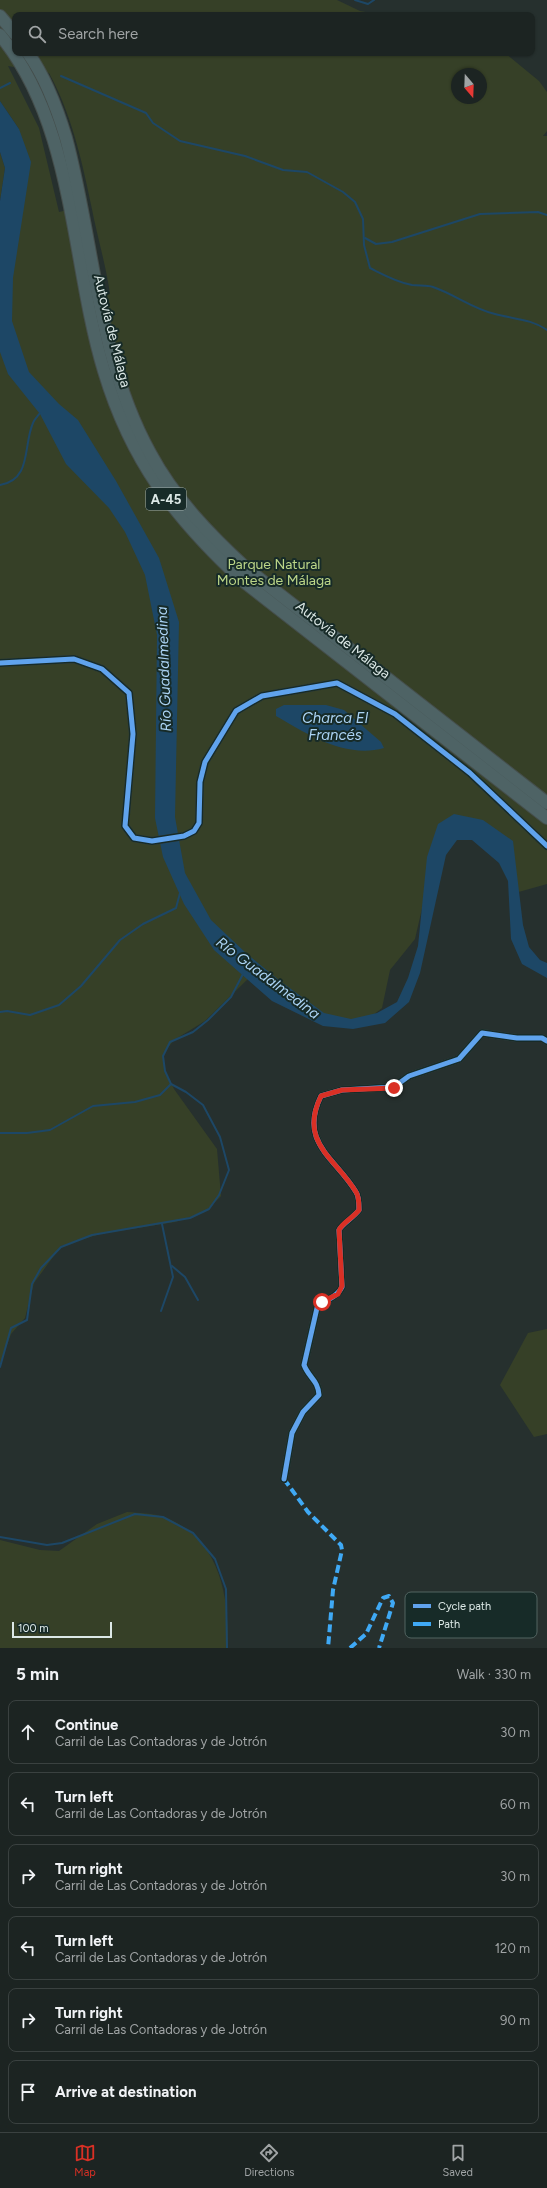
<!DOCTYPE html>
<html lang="en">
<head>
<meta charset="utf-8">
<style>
	body { margin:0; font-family:Figtree,sans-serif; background:#29302f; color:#f1f3f6 }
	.compass { position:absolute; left:451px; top:68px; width:36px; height:36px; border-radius:50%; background:#1c2422; box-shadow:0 1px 3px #0004; rotate:161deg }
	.scale { position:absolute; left:12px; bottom:10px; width:100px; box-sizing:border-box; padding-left:4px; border:2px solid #dce8e6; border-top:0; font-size:11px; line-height:14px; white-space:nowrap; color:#dce8e6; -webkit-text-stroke:3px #172b28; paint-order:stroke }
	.stop { position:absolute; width:12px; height:12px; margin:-9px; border:3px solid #d93025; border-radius:50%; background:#fff }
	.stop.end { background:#d93025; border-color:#fff; box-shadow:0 1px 4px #0008 }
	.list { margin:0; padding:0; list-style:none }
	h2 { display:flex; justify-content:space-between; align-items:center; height:52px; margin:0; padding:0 16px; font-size:17px }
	h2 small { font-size:13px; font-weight:400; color:#a0a4a5 }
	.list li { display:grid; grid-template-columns:26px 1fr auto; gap:12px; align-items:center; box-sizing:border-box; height:64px; margin:0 8px 8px; padding:0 8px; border:1px solid #3a4140; border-radius:8px }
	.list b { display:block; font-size:15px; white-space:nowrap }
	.list p { margin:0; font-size:13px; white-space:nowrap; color:#a0a4a5 }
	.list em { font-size:13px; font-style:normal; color:#a0a4a5 }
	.icon { flex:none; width:22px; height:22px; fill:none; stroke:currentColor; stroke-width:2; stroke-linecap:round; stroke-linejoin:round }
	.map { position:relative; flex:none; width:547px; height:1648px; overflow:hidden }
	.search { position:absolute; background:#1c2422; box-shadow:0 1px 3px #0004; left:12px; right:12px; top:12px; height:44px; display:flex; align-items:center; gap:10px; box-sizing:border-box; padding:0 14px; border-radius:8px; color:#a0a4a5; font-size:15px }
	.sheet { height:484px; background:#1c2422 }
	nav { display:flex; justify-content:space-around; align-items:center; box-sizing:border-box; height:56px; border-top:1px solid #3a4140; background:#1c2422; font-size:11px; color:#a0a4a5 }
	nav a { display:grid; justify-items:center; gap:2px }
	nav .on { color:#d93025 }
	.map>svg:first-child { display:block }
	.green { fill:#364027; fill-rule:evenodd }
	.water { fill:#1d4766 }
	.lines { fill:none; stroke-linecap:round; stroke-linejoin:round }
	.stream { stroke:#1d4766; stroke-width:2 }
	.minor-casing { stroke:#454e4c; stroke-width:8 }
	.motorway-casing { stroke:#454e4c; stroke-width:14 }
	.minor { stroke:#5a6260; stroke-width:6 }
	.motorway { stroke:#4e6365; stroke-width:12 }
	.quiet { stroke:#3fa9f5; stroke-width:4; stroke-dasharray:8 4; stroke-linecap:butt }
	.cycleway-casing { stroke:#172b28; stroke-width:8 }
	.cycleway { stroke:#60a3ed; stroke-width:5 }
	.route { stroke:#d93025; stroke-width:5 }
	.labels { text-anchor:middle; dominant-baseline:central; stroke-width:4; stroke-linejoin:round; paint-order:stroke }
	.shield { fill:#172b28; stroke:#a1afad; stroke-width:1 }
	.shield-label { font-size:13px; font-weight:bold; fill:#dce8e6 }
	.street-label { font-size:14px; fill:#dce8e6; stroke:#172b28 }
	.park-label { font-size:14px; fill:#bcd688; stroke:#172b28 }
	.water-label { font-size:15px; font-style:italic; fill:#abd3f4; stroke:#172b28 }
	.key { fill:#172b28; stroke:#526461; stroke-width:1 }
	.key-label { font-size:11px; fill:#dce8e6 }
</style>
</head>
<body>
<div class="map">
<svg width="547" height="1648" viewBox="0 0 547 1648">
	<rect width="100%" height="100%" fill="#26302e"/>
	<g class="green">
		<path d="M0,0h337l23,11 23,4h-368v38h490l34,28 8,11v39l-4,5h4v748l-32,9 -31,-61 -35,8 -20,38 -14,61 -25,31 -8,38 -19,15 -20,-2 -49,-16 -42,-30 -47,46 -31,19 -11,14 2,16 9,19 43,60 4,47 -16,16 -30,10 -75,12 -39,12 -27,37 -9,35 -14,16 -11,31v-1116l19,-120 -19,-28zM8,66l41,7c26,47 36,103 47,155 5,22 11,44 14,66l-17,1 -17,-87 -17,4 -20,-84zM457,74h24v24h-24z"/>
		<path d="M0,152l5,16 -5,33z"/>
		<path d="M547,1329v105l-13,3 -34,-52 28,-52z"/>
		<path d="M127,1512c12,1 26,1 37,5 56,21 65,78 64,131h-228v-108l40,10 19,1 38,-27z"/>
	</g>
	<g class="water">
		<path d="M0,101l19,28 12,33 -18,116 -1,43 17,51 30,32 19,16 38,61 43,77 20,64 -4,195 10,56 26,47 36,34 33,27 44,32 27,6 26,-6 20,-11 11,-24 10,-32 9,-89 11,-33 16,-10 29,6 30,21 10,84 6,22 11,13 7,3v15l-25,-14 -11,-25 -3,-58 -9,-18 -27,-23h-15l-11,15 -26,118 -11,29 -24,21 -32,6 -30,-3 -51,-25 -58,-51 -30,-46 -21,-47 -8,-39 2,-183 -12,-60 -20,-43 -16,-24 -43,-44 -26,-50 -32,-40 -8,-22v-151l5,-33 -5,-16z"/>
		<path d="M284,705h42l18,5 37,32 3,6c-38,11 -77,-14 -108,-32v-7z"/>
	</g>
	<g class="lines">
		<g class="stream">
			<path d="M355,0l13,4 6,-4"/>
			<path d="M61,76l85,37 7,10 27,18 65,15 38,14 24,2 36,20 12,10 8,17 1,26 6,23c14,7 26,14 42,17 7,1 15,0 21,2 21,7 40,22 62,27 18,5 37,5 52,16"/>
			<path d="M0,88l10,-5"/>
			<path d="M365,238l11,6 16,-2 88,-28 58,-2 9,3"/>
			<path d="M0,485c32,-5 23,-40 33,-62 1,-3 5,-7 7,-10"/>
			<path d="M0,1012l7,-1 23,4 29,-10 22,-19 39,-46 23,-16 33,-16 4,-15"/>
			<path d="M0,1133h27l23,-3 43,-24 42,-4 25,-7 11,-11"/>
			<path d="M172,1266l13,11 13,23"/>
			<path d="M161,1311l12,-34 -11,-53"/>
			<path d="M0,1367l11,-39 16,-8 5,-36 9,-16 20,-21 31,-12 98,-17 19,-9 10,-14 10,-25 -9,-33 -17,-32 -17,-13 -15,-8 -6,-13 -2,-15 7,-14 23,-10 15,-12 23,-23 12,-23"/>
			<path d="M0,1537l47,8 15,-2 73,-29 28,3 30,16 22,26 11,30 1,59"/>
		</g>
		<g class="minor-casing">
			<g id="minor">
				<path d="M0,663l74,-4 28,10 27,24 4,41 -8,92 9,12 18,3 32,-5 10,-5 5,-8 1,-41 5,-20 31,-51 26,-15 75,-13 58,31 75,59 77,73"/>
				<path d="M284,1479l8,-46 11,-21 16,-17c-1,-15 -10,-17 -15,-30l13,-57c8,-9 20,-10 25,-21l-3,-57c3,-6 15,-13 20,-20 0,-5 0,-14 -3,-18 -20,-34 -58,-49 -35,-96l21,-6 52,-3 15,-11 50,-17 23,-26 35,5h25l5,3"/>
			</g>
		</g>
		<g class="motorway-casing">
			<g id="motorway">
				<path d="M0,16l15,18"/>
				<path d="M0,35c75,90 71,227 104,336 27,90 71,147 139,210l304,237"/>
				<path d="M28,53c18,25 29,55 38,85 28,104 31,219 84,315 24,45 60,82 97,116l300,234"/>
			</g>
		</g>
		<use href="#minor" class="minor"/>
		<use href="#motorway" class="motorway"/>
		<g class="quiet">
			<path d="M284,1479l24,33 33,33 1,5 -9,40 -5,58"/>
			<path d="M350,1648l16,-14 17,-36 6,-2 4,7 -14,45"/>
		</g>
		<g class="cycleway-casing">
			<g id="cycleway">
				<path d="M0,663l74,-4 28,10 27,24 4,41 -8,92 9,12 18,3 32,-5 10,-5 5,-8 1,-41 5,-20 31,-51 26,-15 75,-13 58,31 75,59 77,73"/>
				<path d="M284,1479l8,-46 11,-21 16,-17c-1,-15 -10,-17 -15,-30l13,-57c8,-9 20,-10 25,-21l-3,-57c3,-6 15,-13 20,-20 0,-5 0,-14 -3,-18 -20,-34 -58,-49 -35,-96l21,-6 52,-3 15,-11 50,-17 23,-26 35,5h25l5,3"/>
			</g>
		</g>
		<use href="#cycleway" class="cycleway"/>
	</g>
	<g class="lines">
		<path class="route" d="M322,1302l16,-8 4,-8 -3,-56c3,-7 15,-13 20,-20 0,-5 0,-14 -3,-18 -20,-34 -58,-49 -35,-96l21,-6 52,-2"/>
	</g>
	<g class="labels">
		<rect class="shield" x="146" y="488" width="40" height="22" rx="3"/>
		<g class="shield-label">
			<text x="166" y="499">A-45</text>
		</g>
		<g class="street-label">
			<text transform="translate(112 331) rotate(76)">Autovía de Málaga</text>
			<text transform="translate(343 640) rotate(38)">Autovía de Málaga</text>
		</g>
		<g class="park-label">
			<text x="274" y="564">Parque Natural<tspan x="274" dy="16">Montes de Málaga</tspan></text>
		</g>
		<g class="water-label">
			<text transform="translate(164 669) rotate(-92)">Río Guadalmedina</text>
			<text x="335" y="718">Charca El<tspan x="335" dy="17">Francés</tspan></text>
			<text transform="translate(268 978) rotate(37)">Río Guadalmedina</text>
		</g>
	</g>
	<rect x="405" y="1592" width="132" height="46" rx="6" class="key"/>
	<rect x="413" y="1604" width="18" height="4" fill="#60a3ed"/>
	<rect x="413" y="1622" width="18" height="4" fill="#3fa9f5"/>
	<g class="key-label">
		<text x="438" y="1610">Cycle path</text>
		<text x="438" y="1628">Path</text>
	</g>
</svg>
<svg class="compass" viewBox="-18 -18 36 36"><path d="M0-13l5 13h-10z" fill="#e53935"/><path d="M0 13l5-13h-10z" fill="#a0a4a5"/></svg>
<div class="scale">100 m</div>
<div class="stop" style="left:322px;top:1302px"></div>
<div class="stop end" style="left:394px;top:1088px"></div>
<div class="search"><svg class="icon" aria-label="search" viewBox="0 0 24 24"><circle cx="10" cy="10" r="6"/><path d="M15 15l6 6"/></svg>Search here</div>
</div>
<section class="sheet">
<h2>5 min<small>Walk · 330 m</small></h2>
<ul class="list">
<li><svg class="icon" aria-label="ahead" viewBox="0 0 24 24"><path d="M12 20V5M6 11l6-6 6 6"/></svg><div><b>Continue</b><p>Carril de Las Contadoras y de Jotrón</p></div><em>30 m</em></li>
<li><svg class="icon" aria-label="left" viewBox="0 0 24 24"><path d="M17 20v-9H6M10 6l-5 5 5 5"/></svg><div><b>Turn left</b><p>Carril de Las Contadoras y de Jotrón</p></div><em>60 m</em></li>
<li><svg class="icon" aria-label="right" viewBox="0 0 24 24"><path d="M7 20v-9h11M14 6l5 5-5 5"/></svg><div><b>Turn right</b><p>Carril de Las Contadoras y de Jotrón</p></div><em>30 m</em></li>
<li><svg class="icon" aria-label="left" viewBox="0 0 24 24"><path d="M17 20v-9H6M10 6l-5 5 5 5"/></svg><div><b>Turn left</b><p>Carril de Las Contadoras y de Jotrón</p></div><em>120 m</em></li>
<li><svg class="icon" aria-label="right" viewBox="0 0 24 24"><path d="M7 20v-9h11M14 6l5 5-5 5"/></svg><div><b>Turn right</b><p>Carril de Las Contadoras y de Jotrón</p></div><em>90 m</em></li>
<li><svg class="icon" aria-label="arrive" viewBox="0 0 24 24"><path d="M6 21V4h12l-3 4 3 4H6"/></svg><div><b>Arrive at destination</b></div></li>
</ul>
</section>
<nav>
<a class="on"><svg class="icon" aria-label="map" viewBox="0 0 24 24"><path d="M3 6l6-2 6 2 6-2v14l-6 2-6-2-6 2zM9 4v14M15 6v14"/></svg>Map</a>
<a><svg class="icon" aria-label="directions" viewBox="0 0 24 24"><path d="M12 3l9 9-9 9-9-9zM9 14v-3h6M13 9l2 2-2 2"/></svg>Directions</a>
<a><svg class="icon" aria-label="saved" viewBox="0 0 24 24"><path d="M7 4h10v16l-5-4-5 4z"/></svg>Saved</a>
</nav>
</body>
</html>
